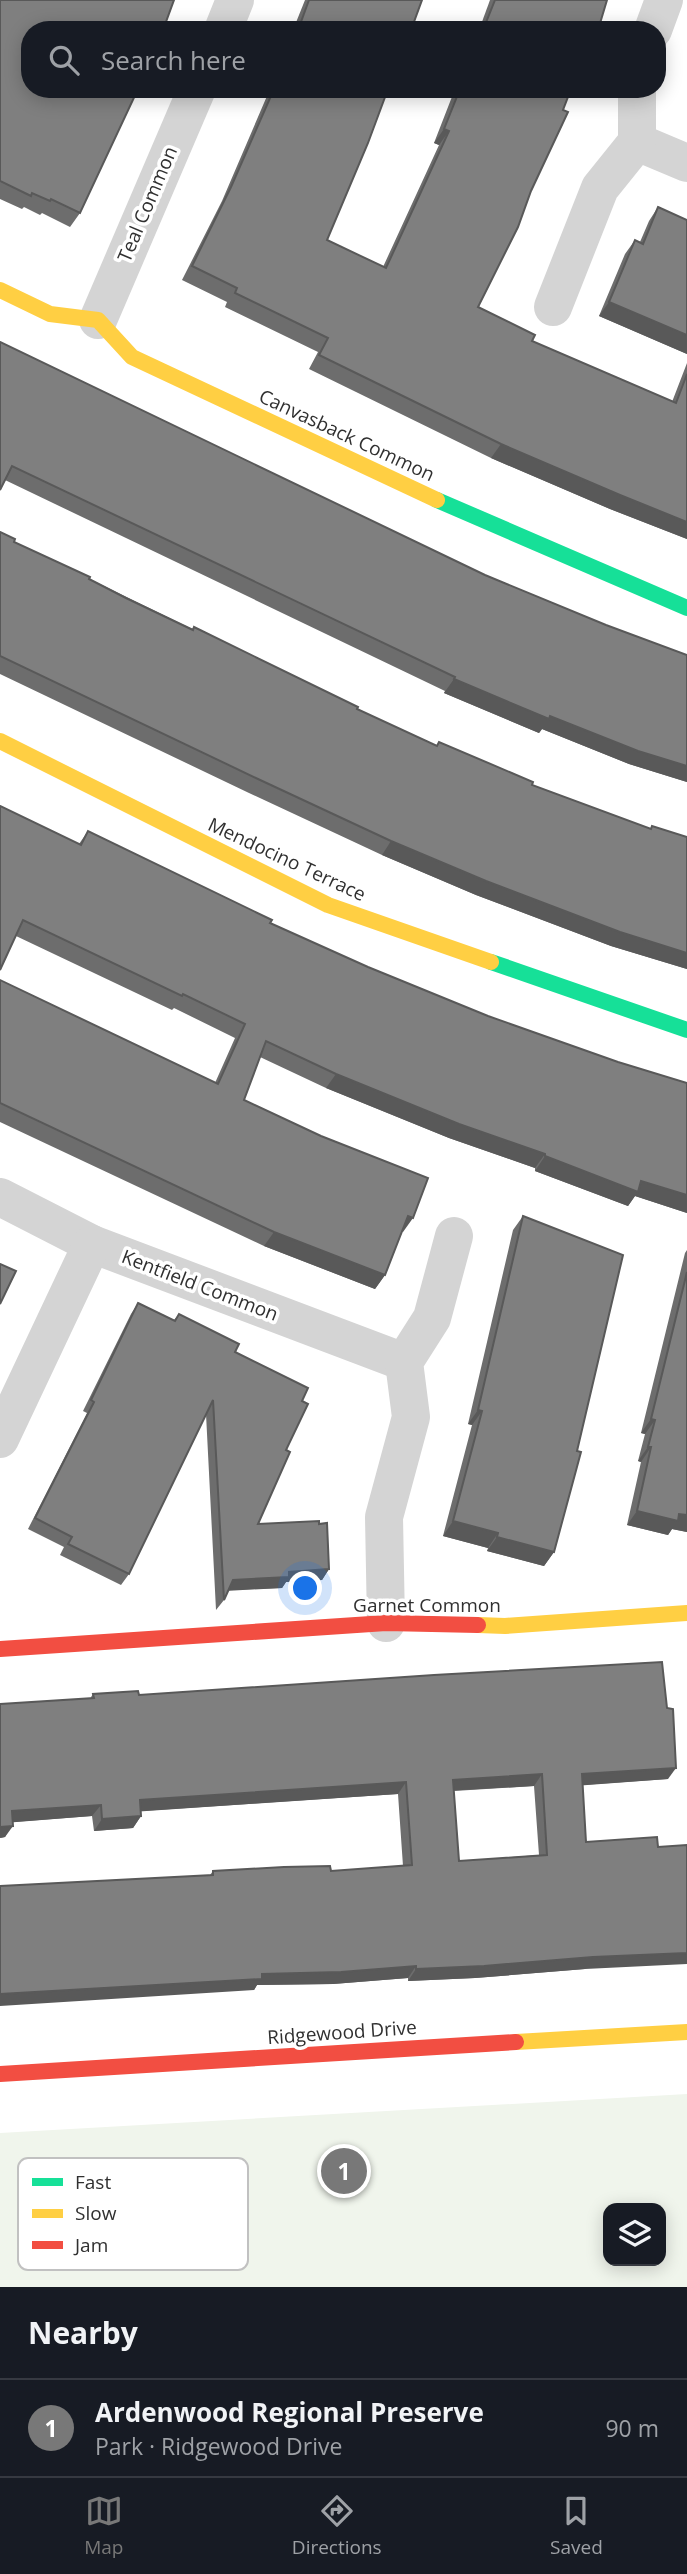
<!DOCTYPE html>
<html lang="en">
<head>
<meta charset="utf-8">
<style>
	body { margin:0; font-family:"Open Sans",sans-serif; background:#242831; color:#f1f3f6 }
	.controls { position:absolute; right:21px; bottom:21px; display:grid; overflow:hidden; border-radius:14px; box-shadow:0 4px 18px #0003 }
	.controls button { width:63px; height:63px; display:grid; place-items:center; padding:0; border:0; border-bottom:2px solid #363941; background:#171b24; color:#f1f3f6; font:35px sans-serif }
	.you { position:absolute; left:306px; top:1589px; width:24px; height:24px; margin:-18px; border:5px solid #fff; border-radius:50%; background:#1a73e8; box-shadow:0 0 0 10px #1a73e833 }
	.badge { display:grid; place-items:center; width:46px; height:46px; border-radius:50%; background:#787878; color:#fff; font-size:23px; font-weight:700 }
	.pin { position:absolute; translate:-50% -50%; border:4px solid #fff; box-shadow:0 2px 7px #0006 }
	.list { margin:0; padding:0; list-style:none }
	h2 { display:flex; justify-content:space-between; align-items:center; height:91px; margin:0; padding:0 28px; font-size:30px }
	h2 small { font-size:23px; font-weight:400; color:#9ea1a6 }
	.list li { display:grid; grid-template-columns:46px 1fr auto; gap:21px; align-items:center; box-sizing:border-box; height:98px; padding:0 28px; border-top:2px solid #363941 }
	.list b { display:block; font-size:26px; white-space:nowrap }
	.list p { margin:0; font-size:23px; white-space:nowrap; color:#9ea1a6 }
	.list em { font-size:23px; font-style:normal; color:#9ea1a6 }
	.icon { flex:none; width:38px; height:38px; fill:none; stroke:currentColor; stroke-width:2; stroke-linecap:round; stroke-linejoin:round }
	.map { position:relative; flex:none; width:687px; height:2287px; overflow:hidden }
	.search { position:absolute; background:#171b24; box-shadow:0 4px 18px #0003; left:21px; right:21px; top:21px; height:77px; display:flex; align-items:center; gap:18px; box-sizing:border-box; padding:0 24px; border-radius:28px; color:#9ea1a6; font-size:26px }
	.sheet { height:189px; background:#171b24 }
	nav { display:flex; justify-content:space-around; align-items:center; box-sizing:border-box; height:98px; border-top:2px solid #363941; background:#171b24; font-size:19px; color:#9ea1a6 }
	nav a { display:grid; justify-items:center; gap:4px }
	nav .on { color:#787878 }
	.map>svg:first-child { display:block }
	.green { fill:#f0f5ec; fill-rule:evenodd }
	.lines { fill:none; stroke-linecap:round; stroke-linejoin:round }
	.street { stroke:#d4d4d4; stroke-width:38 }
	.fast { stroke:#16e098; stroke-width:16 }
	.slow { stroke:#ffcf43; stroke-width:16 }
	.jam { stroke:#f24e42; stroke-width:16 }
	.wall { fill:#6d6d6d; fill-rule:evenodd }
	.shaded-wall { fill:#595959 }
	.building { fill:#7f7f7f; stroke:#595959; stroke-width:2; fill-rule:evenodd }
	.labels { text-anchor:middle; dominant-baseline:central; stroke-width:7; stroke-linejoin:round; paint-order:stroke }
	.street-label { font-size:19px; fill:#303030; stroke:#fff }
	.key { fill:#fff; stroke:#c1c1c1; stroke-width:2 }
	.key-label { font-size:19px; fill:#303030 }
</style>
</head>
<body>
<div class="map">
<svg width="687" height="2287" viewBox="0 0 687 2287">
	<rect width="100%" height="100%" fill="#fff"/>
	<path class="green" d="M687,2094v193h-687v-154zM608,2208h53v53h-53z"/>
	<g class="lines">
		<g class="street">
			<path d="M223,30l12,-30"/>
			<path d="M653,30l11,-30"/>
			<path d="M637,142l50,21"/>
			<path d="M553,307l47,-119 37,-46v-53"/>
			<path d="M98,320l99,-231"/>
			<path d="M0,1197l92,47 312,118"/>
			<path d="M0,1439l92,-195"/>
			<path d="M386,1623l-2,-106 27,-100 -7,-55 28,-44 22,-82"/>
		</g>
		<g class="fast">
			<path d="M437,500l250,108"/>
			<path d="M491,962l196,68"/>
		</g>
		<g class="slow">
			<path d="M0,290l50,24 48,6 34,37 305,143"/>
			<path d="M0,741l328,164 163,57"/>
			<path d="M478,1625l27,1 182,-13"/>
			<path d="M516,2042l171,-10"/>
		</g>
		<g class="jam">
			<path d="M0,1649l386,-26 92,2"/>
			<path d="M0,2074l516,-32"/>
		</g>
	</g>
	<g class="wall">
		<path d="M0,0l80,213 -10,14 -28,-14 -2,2 -16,-8 -2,2 -22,-10z"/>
		<path d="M305,0h117l-11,30h-118z"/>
		<path d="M490,0h117l-9,30h-119z"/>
		<path d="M270,89h118l-61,151 56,27 56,-122 -5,-2 21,-54h116l-40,102 -53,116 54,34 140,61 15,-39v176l-77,-30 -119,-51 -182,-89 9,-17 -93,-45 2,-5 -45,-22 40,-79z"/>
		<path d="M658,207l29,13v134l-88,-38 26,-62 10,-14 5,2 9,-21z"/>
		<path d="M0,342l485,233 121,50 81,30v127l-58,-18 -87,-35 -3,4 -95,-40 1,-2 -440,-211z"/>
		<path d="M0,532l14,10 178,87 2,-2 163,82 80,37 2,-4 93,43 118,44 2,-3 35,11v132l-76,-23 -135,-51 -94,-40 -133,-62 -249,-119z"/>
		<path d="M0,806l79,38 9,-13 182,92 98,44 120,49 130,46 69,21v130l-52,-17 -7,10 -93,-35v-3l-86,-30 -123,-50 -66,-31 -16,43 159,132 -1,-1 -17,44 -10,14 -111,-43 -264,-124v-142l215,103 20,-45 -61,-30 -2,2 -156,-74z"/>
		<path d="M523,1216l54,235 -23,101 -10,14 -57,-15 1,-3 -45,-12 29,-111 -4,-1 45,-194z"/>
		<path d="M687,1250v282l-15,-3 -4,6 -41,-10 14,-63 -3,-1 7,-27 -4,-1 44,-180z"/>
		<path d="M138,1303l36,17 5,-6 56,38 67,49 -16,49 -28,74 71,45 -7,11 -36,2 -4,6 -54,2 -4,10 -8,10 -10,-196 -77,160 -8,11 -61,-30 4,-8 -36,-18 59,-116 -4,-2 48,-97z"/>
		<path d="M93,1694l46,1 529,84 -86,6 3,184 -110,9 -67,3v-3l-75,6 -76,1 -3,5 -44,-115 3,-4h118l72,-5 -5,-72 -257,17v5l-8,12 -39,3 -2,-15 -79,6 -8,15 -5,1zM534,1786l5,69 -80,6 -5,-70z"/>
	</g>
	<g class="shaded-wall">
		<path d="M444,129l5,2 -10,14 -5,-2z"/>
		<path d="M609,302l78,33v19l-88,-38z"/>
		<path d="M501,444l186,78v17l-77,-30 -119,-51z"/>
		<path d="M454,679l233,87v16l-58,-18 -87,-35 -3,4 -95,-40z"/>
		<path d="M391,841l296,112v16l-76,-23 -135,-51 -94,-40z"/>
		<path d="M336,1074l209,80 -10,14 -86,-30 -123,-50z"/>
		<path d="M545,1156l96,25 46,14v18l-52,-17 -7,10 -93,-35z"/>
		<path d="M408,1216l5,2 -10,14 -5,-2z"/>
		<path d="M274,1232l111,43 -10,14 -111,-43z"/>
		<path d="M478,1410l4,1 -10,14 -4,-1z"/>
		<path d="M651,1419l4,1 -10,14 -4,-1z"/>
		<path d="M648,1447h3l-10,15 -3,-1z"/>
		<path d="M637,1511l42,3 8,1v17l-15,-3 -4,6 -41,-10z"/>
		<path d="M453,1521l45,12 -10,15 -45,-12z"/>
		<path d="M497,1537l57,15 -10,14 -57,-15z"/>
		<path d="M329,1569l-7,11 -36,2 -4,6 -57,3 8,-11 56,-8z"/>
		<path d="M676,1768l-8,11 -94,7 8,-12z"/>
		<path d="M542,1774l-8,12 -89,5 8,-11z"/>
		<path d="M406,1782l-8,12 -266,18 8,-12z"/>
		<path d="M101,1805l-9,11 -88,7 8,-12z"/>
		<path d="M141,1816l-8,12 -39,3 8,-12z"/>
		<path d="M13,1826l-8,11 -5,1v-11z"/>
		<path d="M687,1953v11l-102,5 -110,9 -67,3 8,-12 177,-12z"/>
		<path d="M416,1966l-8,12 -75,6 -76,1 -3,5 -254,16v-12l262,-20z"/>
	</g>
	<g class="building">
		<path d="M0,0h174l-11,30h-133v59h108l-58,124 -29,-14 -1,2 -18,-8 -1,3 -31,-15z"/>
		<path d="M309,0h113l-11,30h-113z"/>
		<path d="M495,0h112l-9,30h-115z"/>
		<path d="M274,89h114l-20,54 -41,97 59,28 63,-137 -5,-2 16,-40h111l-8,21 5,2 -37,79 -13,36 -40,80 57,28 -3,6 144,62 11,-29v148l-67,-27 -119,-51 -182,-89 9,-17 -93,-45 2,-5 -45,-22 39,-79z"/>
		<path d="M658,207l29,13v115l-78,-33 26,-62 8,4z"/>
		<path d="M0,342l485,233 121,50 81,30v111l-49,-15 -88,-35 -1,3 -95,-40 1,-2 -443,-211 -12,24z"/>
		<path d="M0,532l15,7 -1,3 76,35 -1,2 37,19 67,32 1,-3 164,80 -1,2 80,37 2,-4 94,40 -1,3 119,44 1,-3 35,11v116l-67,-21 -134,-51 -95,-40 -133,-62 -258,-123z"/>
		<path d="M0,806l81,39 7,-14 184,89 -2,3 98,44 120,49 130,46 69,21v112l-46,-14 -3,11 -93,-36v-2l-86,-30 -123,-50 -70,-33 -22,59 77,36 107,42 -15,40 -5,-2 -23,59 -111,-43 -274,-129v-123l218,104 27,-60 -62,-30 -1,2 -159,-76 -23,50z"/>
		<path d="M523,1216l100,39 -46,196 4,1 -27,100 -57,-15 1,-4 -45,-12 29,-110 -4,-1z"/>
		<path d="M0,1264l16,7 -16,33z"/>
		<path d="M687,1272v243l-8,-1 -1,7 -41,-10 14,-64h-3l7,-27 -4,-1z"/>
		<path d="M138,1303l37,18 4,-7 60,30 -4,8 73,36 -6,13 6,3 -22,46 4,2 -32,72 61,-3v3l8,-1 2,46 -40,3v5l-56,3 -9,20 -11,-200 -84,174 -61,-30 4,-7 -37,-19 59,-116 -3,-2z"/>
		<path d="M662,1662l5,46 6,1 3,59 -94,6 4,68 71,-5 1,10 29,-2v108l-94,4 -109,9 -68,3v-3l-75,6 -79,2v5l-262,15v-108l213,-11v-4l71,-4 46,-1 1,5 81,-6 -6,-83 -266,18 1,16 -39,3 -1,-14 -89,6 1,15 -13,1v-123l94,-6 -1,-4 45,-3 1,4 295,-20zM542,1774l5,81 -88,6 -6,-81z"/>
	</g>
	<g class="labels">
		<g class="street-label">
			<text transform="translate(147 204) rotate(-67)">Teal Common</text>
			<text transform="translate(347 435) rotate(25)">Canvasback Common</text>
			<text transform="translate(287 859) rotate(25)">Mendocino Terrace</text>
			<text transform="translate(200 1285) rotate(21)">Kentfield Common</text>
			<text x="427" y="1605">Garnet Common</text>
			<text transform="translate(342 2032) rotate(-4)">Ridgewood Drive</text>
		</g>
	</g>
	<rect x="18" y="2158" width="230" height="112" rx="10" class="key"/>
	<rect x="32" y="2178" width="31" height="8" fill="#16e098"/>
	<rect x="32" y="2209" width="31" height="9" fill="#ffcf43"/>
	<rect x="32" y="2241" width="31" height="8" fill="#f24e42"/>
	<g class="key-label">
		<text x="75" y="2189">Fast</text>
		<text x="75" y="2220">Slow</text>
		<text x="75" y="2252">Jam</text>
	</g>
</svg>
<div class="controls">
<button><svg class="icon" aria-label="layers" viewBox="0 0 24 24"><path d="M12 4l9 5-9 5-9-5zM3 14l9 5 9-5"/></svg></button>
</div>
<div class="you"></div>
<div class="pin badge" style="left:344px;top:2171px">1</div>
<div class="search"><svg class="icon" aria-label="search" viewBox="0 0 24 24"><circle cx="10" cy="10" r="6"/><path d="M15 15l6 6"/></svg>Search here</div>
</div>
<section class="sheet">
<h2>Nearby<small></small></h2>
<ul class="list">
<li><span class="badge">1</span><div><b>Ardenwood Regional Preserve</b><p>Park · Ridgewood Drive</p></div><em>90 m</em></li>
</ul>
</section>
<nav>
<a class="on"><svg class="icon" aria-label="map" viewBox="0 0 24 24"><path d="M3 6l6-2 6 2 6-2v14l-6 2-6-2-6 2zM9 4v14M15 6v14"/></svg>Map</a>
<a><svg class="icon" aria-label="directions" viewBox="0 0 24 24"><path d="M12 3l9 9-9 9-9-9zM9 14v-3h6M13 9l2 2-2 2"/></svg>Directions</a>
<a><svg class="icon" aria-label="saved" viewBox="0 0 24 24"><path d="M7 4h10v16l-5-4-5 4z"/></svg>Saved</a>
</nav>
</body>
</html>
